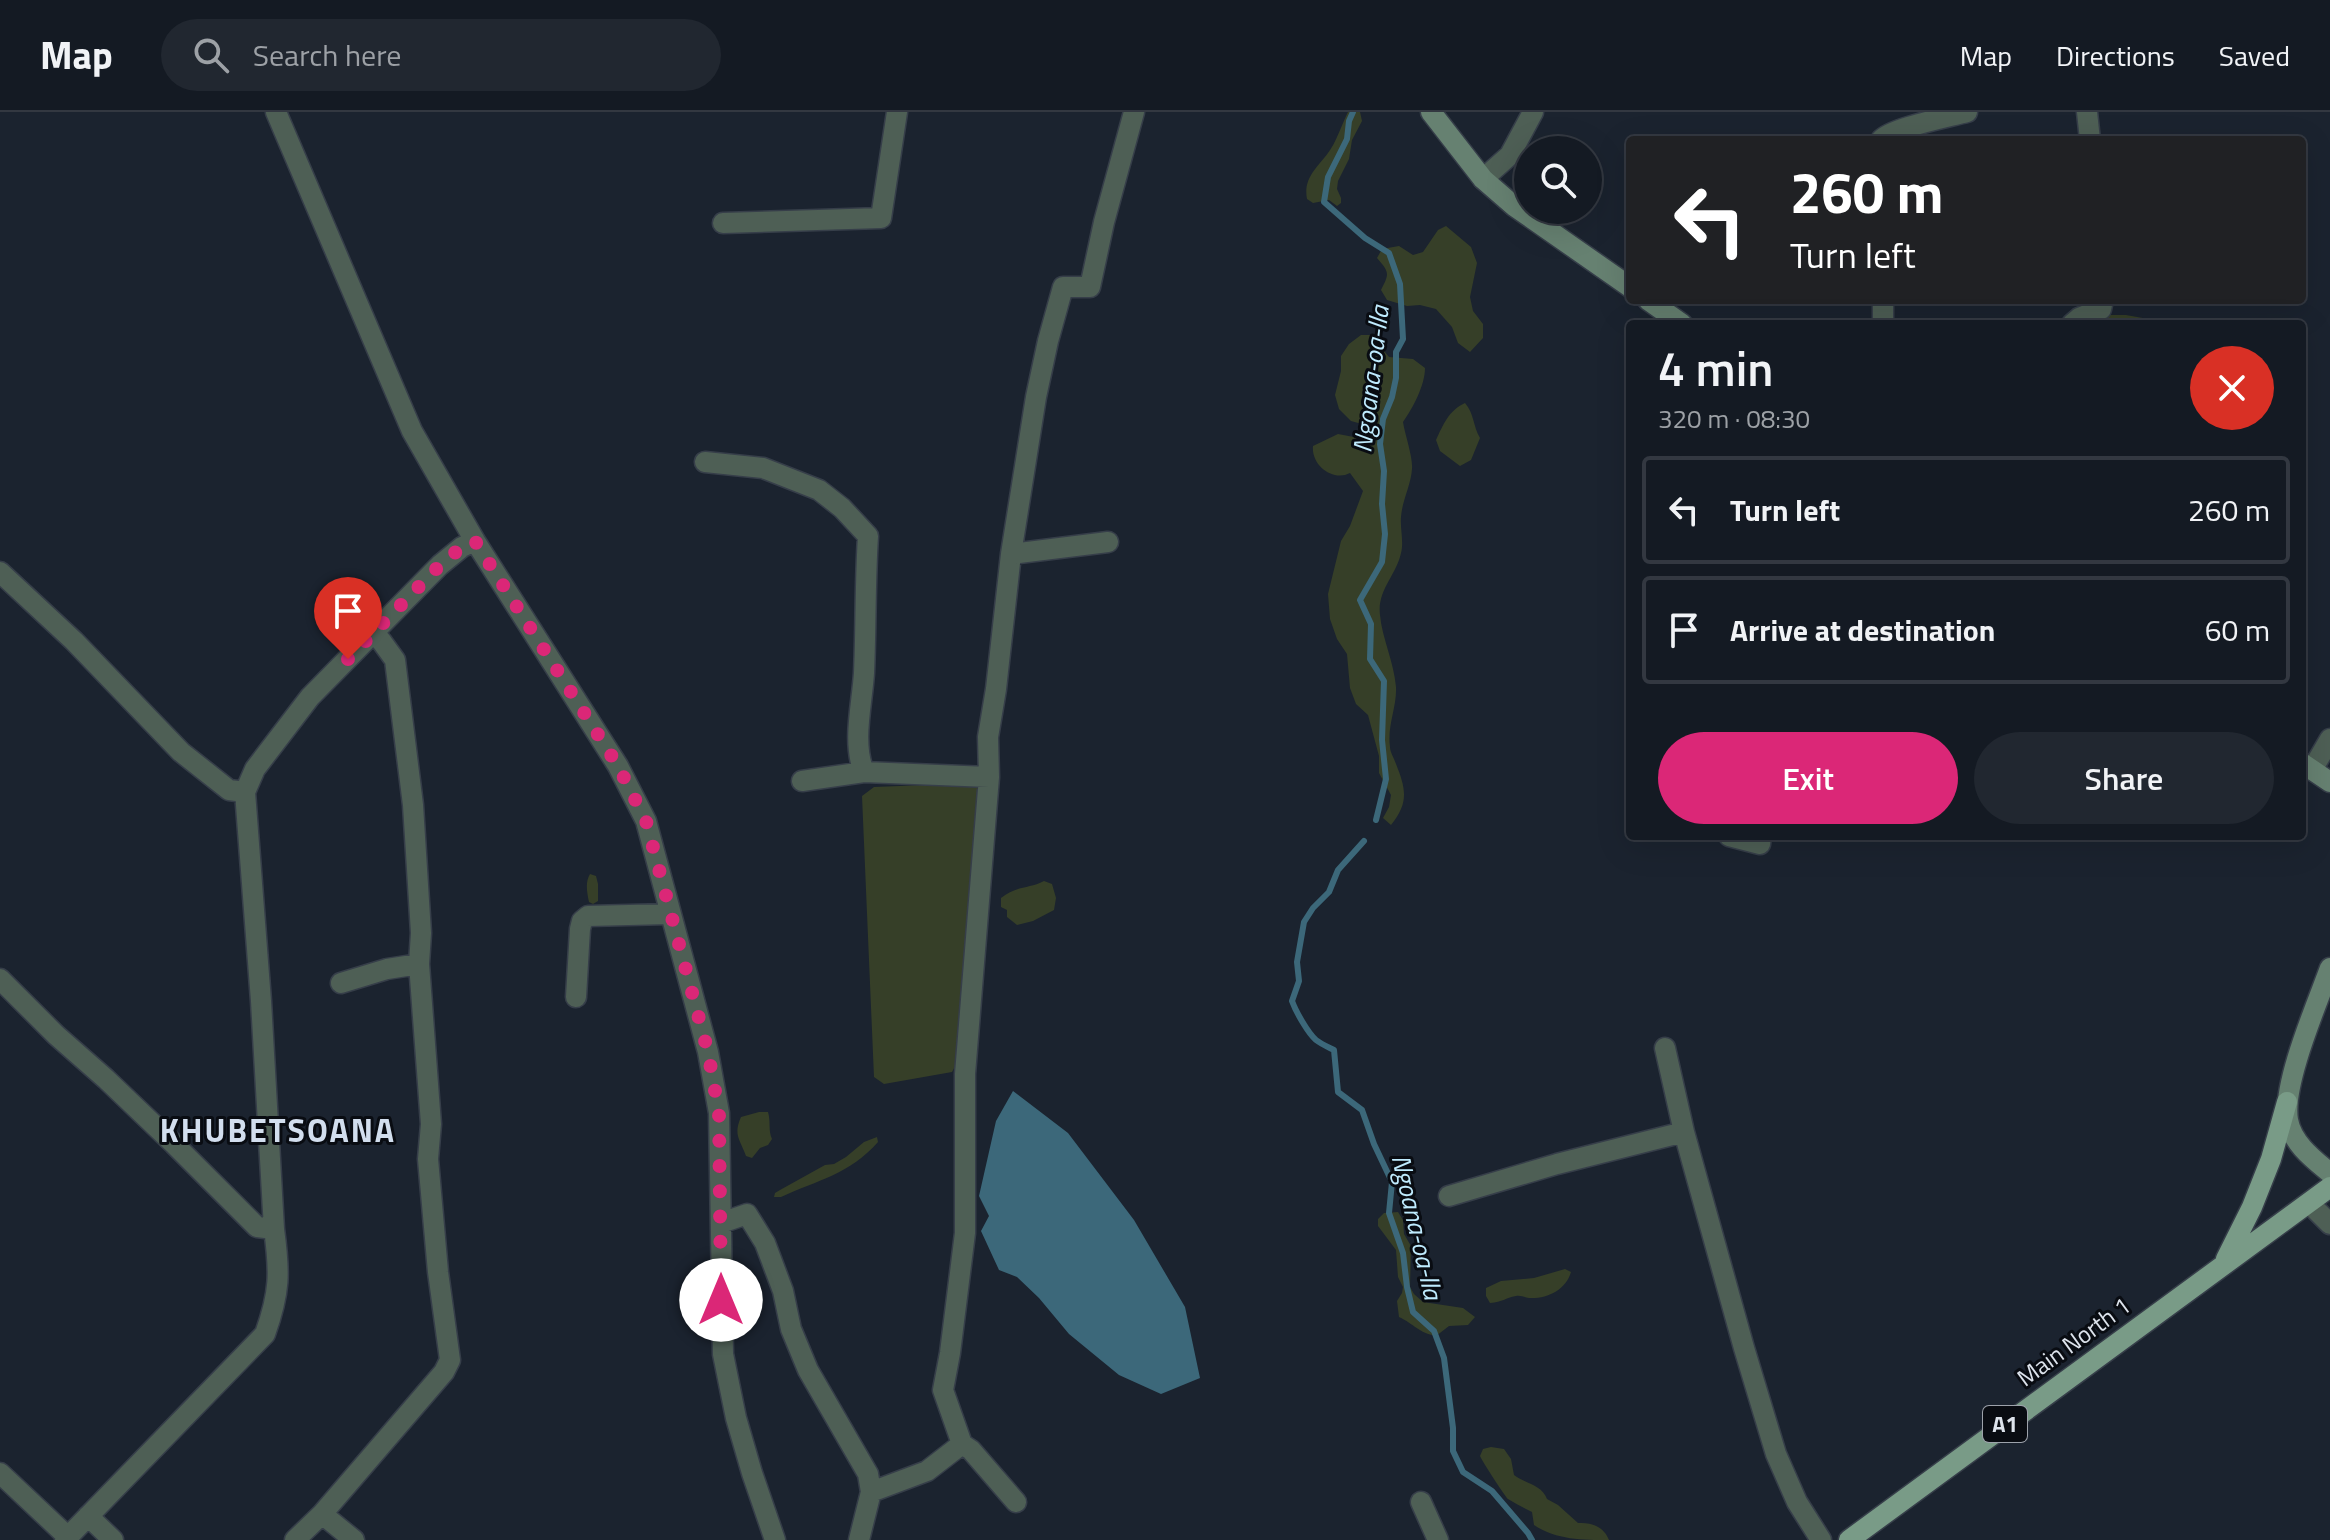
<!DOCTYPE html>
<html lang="en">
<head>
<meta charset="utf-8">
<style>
  :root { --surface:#141a23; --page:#212730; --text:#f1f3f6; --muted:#9da1a6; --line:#333841; --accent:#db2777 }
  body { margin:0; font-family:"Titillium Web",sans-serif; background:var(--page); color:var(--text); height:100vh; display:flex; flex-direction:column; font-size:30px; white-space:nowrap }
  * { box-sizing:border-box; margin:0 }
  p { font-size:26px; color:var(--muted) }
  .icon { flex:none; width:44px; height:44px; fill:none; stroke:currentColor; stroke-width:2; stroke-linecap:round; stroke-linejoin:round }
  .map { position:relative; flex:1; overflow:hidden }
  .side { position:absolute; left:1626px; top:208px; width:680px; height:520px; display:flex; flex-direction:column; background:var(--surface); border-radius:8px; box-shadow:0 8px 32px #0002,0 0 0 2px var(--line) }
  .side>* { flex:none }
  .hud { position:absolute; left:1626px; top:24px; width:680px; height:168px; border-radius:8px; box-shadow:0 8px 32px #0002,0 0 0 2px var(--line); background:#202124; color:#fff; overflow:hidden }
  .buttons { position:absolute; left:1514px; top:24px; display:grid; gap:16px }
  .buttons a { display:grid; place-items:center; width:88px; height:88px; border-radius:50%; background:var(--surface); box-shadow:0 8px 32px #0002,0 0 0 2px var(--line); font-size:40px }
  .pin { position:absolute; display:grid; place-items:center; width:68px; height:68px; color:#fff; margin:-82px -34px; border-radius:50% 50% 50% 0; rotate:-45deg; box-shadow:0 0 8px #0007 }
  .pin .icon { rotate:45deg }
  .me { position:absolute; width:88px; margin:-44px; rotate:0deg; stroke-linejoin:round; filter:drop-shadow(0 0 6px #0008) }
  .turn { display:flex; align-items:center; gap:28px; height:168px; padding:0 32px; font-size:36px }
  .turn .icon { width:104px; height:104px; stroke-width:2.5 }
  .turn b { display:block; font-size:56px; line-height:68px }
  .round { display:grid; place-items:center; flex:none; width:84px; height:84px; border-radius:42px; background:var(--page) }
  .headline { display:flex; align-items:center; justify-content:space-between; height:136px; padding:0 32px }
  h1 { font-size:48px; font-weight:600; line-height:60px }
  .cta { display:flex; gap:16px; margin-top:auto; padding:16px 32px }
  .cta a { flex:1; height:92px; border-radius:48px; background:var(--accent); color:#fff; font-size:32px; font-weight:600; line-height:92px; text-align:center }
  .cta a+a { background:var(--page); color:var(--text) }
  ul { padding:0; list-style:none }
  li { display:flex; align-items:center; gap:24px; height:108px; margin:0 16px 12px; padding:0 16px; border:4px solid var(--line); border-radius:8px }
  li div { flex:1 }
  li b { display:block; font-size:30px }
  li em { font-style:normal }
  header { display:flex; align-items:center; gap:48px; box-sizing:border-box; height:112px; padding:0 40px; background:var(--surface); border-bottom:2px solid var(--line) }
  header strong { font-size:38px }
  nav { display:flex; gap:44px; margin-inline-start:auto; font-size:28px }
  .search { width:560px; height:72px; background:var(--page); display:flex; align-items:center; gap:20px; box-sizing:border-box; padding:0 28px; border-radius:44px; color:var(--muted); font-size:30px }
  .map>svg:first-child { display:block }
  .green { fill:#363f28 }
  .water { fill:#3c687a }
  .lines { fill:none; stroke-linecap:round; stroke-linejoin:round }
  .stream { stroke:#3c687a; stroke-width:6 }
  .minor-casing { stroke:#363e49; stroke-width:23 }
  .secondary-casing { stroke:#363e49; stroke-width:23 }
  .primary-casing { stroke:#363e49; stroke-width:23 }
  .minor { stroke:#4e5f55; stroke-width:20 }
  .secondary { stroke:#668171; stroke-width:20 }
  .primary { stroke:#799b87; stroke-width:20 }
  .route { stroke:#db2777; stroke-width:14; stroke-dasharray:0 25.2 }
  .labels { text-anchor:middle; stroke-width:6; stroke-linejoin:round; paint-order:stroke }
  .shield { fill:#090c12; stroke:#9da2ab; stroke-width:2 }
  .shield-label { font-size:22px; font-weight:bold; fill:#dde3ec }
  .street-label { font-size:24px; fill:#dde3ec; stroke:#090c12 }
  .water-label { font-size:26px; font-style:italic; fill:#bfebfe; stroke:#090c12 }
  .district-label { font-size:32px; font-weight:bold; letter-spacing:2px; fill:#d2deee; stroke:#090c12 }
</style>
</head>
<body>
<header>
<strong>Map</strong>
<div class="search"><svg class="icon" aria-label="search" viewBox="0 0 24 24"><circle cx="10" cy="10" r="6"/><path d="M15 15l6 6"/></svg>Search here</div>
<nav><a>Map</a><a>Directions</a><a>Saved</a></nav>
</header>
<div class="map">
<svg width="2330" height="1428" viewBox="0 0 2330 1428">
  <rect width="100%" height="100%" fill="#1b232f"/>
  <path class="green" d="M1348 0H1360L1362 9 1352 28 1349 47 1338 69 1337 77 1341 86V91L1337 94 1329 88 1313 91 1307 87C1303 66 1317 56 1328 41 1335 33 1343 10 1348 0Z
    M1446 114 1471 135 1477 151 1470 185 1473 199 1483 212V226L1470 240 1458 231 1452 215 1436 197 1420 193 1407 194 1387 188 1381 178C1390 161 1389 160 1377 146L1382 137 1399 134 1413 143 1423 140 1438 118Z
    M2103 203H2126L2176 212H2099Z
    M1361 223H1371L1389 245 1413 247 1425 256C1425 273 1413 296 1403 310 1405 323 1413 345 1412 357 1411 373 1402 389 1401 405 1400 417 1404 430 1401 441 1396 464 1377 478 1380 503 1382 526 1394 550 1396 575 1397 595 1387 614 1390 635 1390 640 1394 646 1396 652 1406 677 1409 691 1391 713L1383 706 1389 695 1391 683 1379 661V644L1368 603 1356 592 1350 576 1347 542 1337 527 1330 507 1328 482 1341 429 1350 414 1363 379 1350 361C1333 370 1311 353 1313 334L1338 322 1359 326 1369 314 1351 309 1339 297 1335 283 1341 259V244L1349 232Z
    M1465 291C1474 301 1473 314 1480 326L1471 348 1460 354 1440 339 1436 328C1443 313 1449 298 1465 291Z
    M976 671 979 677 959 947 952 960 884 972 874 965 862 684 874 675Z
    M590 762 596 764 598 772V789L593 792 589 790C587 781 585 770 590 762Z
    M1044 769 1052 772 1056 786 1054 798 1033 809 1017 813 1007 805V798L1001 795V786C1018 773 1029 777 1044 769Z
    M759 1000H768C771 1010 768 1018 772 1027L768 1033 760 1036 752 1046 746 1044C740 1027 733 1023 741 1005Z
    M877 1025 878 1030C850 1062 818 1068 781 1085H774L775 1081 780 1078 825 1053 834 1052 846 1045 864 1030Z
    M1398 1100 1403 1108 1404 1122 1411 1134 1410 1175 1414 1182 1423 1190 1463 1196 1475 1205 1468 1213 1449 1214 1436 1224C1419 1221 1414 1212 1399 1205L1397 1189 1402 1181 1403 1175 1398 1165 1396 1138 1378 1114V1107L1384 1101Z
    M1565 1157 1571 1160C1566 1178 1547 1187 1529 1186 1524 1185 1520 1183 1516 1184 1505 1186 1503 1190 1490 1191L1486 1184V1176L1501 1169 1534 1166Z
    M1491 1335 1504 1337 1511 1347 1514 1363C1526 1372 1542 1373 1547 1387L1558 1393 1578 1411C1592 1410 1604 1415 1609 1428 1582 1428 1557 1428 1534 1413L1532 1400C1524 1396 1516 1392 1508 1387 1506 1386 1482 1349 1480 1344L1483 1337Z"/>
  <path class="water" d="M1013 979 1068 1021 1134 1108 1185 1195 1200 1266 1161 1282 1119 1263 1069 1222 1039 1186 1017 1165 999 1158 981 1119 989 1104 979 1084 996 1009Z"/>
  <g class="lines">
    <path class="stream" d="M1353 0 1349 9 1347 27 1328 65 1324 90 1365 126 1389 141 1400 172 1403 227 1396 240V266L1392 285 1383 307 1380 332 1384 359 1382 392 1385 422 1382 450 1360 488 1371 512 1370 547 1384 569 1382 628 1386 667 1376 708
      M1364 729 1338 758 1329 780 1313 796 1304 810 1297 850 1299 869 1292 889C1296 900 1308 921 1316 928 1321 932 1328 935 1334 938L1338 980 1362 998 1374 1032 1392 1070 1389 1101 1403 1141 1407 1175 1413 1200 1434 1219 1444 1246 1453 1316V1339L1463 1360 1492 1379 1528 1421 1532 1428"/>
    <defs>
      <path id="minor" d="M276 0 412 319 475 429 618 654 646 709 708 940 719 1001 723 1242 736 1306 752 1361 775 1428
        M2087 0 2090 28
        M1881 28C1891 16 1949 5 1967 0
        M1483 67 1510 43 1533 0
        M723 111 881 106 897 0
        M1883 188V212
        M2072 212 2079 206 2101 197 2103 188
        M705 350 763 356 819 378 842 396 868 424C865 470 866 516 864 561 862 593 852 630 864 660
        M1011 442 1108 430
        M0 460 74 529 181 640 229 678 245 680
        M2312 658 2330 627
        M802 669 864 660 989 665
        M1729 724 1760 732 1761 724
        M0 867 56 923 106 967 174 1032 257 1115 274 1117
        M341 871 387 857 419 852
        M576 885 580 817 582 809 588 804 669 802
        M1665 936 1684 1020 1744 1236 1776 1342 1797 1390 1821 1428
        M1449 1084 1557 1052 1684 1020
        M2309 1091 2330 1112
        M721 1111 747 1102 765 1131 783 1179 791 1217 808 1258 868 1362 871 1380
        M962 1332 971 1338 1016 1390
        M0 1361 68 1425
        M1421 1390 1438 1428
        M322 1402 354 1428
        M88 1404 113 1428
        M65 1428 265 1222C280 1180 280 1161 274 1117L261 889 245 680 255 657 310 585 440 453 462 435 475 429
        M295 1428 322 1402 444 1260 450 1248 438 1160 428 1047 431 1012 419 852 421 821 413 693 395 548 382 530 373 520
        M859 1428 871 1380 927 1359 962 1332 943 1278 950 1241 965 1121V962L989 665 988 625 996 577 1011 442 1036 285 1048 229 1063 175H1090L1104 110 1134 0"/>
      <path id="secondary" d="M1431 0 1483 67 1514 94 1630 175
        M1648 188 1682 212
        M2302 651 2330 670
        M2330 856C2317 892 2282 972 2288 1008 2292 1031 2313 1047 2330 1061"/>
      <path id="primary" d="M2226 1147 2252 1095 2271 1047 2287 990
        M1849 1428 2330 1075"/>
    </defs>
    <use href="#minor" class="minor-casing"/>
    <use href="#secondary" class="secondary-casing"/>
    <use href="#primary" class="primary-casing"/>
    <use href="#minor" class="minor"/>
    <use href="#secondary" class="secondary"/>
    <use href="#primary" class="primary"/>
  </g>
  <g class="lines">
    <path class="route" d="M348 547 440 453 462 435 475 429 618 654 646 709 708 940 719 1001 721 1188"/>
  </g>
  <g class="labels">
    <rect class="shield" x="1983" y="1294" width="44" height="36" rx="6"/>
    <g class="shield-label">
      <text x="2005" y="1320">A1</text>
    </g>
    <g class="street-label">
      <text transform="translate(2074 1230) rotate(-36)" y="8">Main North 1</text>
    </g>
    <g class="water-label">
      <text transform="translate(1371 267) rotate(-83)" y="9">Ngoana-oa-lla</text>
      <text transform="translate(1417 1115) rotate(77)" y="9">Ngoana-oa-lla</text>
    </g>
    <g class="district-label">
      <text x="278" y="1030">KHUBETSOANA</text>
    </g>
  </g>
</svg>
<div class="buttons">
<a><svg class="icon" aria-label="search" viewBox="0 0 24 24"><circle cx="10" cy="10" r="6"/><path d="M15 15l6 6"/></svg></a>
</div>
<div class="pin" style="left:348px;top:547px;background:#d93025"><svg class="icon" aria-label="arrive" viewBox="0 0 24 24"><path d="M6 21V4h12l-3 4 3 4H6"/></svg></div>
<svg class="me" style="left:721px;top:1188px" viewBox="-20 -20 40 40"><circle r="19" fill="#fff"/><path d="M0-13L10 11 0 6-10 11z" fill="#db2777"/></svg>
<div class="hud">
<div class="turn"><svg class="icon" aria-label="left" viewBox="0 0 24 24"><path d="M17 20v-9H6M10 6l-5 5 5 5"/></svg><div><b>260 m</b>Turn left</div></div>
</div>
<section class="side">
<div class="headline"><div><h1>4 min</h1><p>320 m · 08:30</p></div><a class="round" style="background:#d93025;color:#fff"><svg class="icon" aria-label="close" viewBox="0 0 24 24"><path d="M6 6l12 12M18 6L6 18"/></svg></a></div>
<ul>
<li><svg class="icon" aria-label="left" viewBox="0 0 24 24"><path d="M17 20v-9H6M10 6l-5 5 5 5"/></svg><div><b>Turn left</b></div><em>260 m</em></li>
<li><svg class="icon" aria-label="arrive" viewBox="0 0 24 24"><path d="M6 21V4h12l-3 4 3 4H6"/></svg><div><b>Arrive at destination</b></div><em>60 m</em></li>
</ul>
<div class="cta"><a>Exit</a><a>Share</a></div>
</section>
</div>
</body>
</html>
